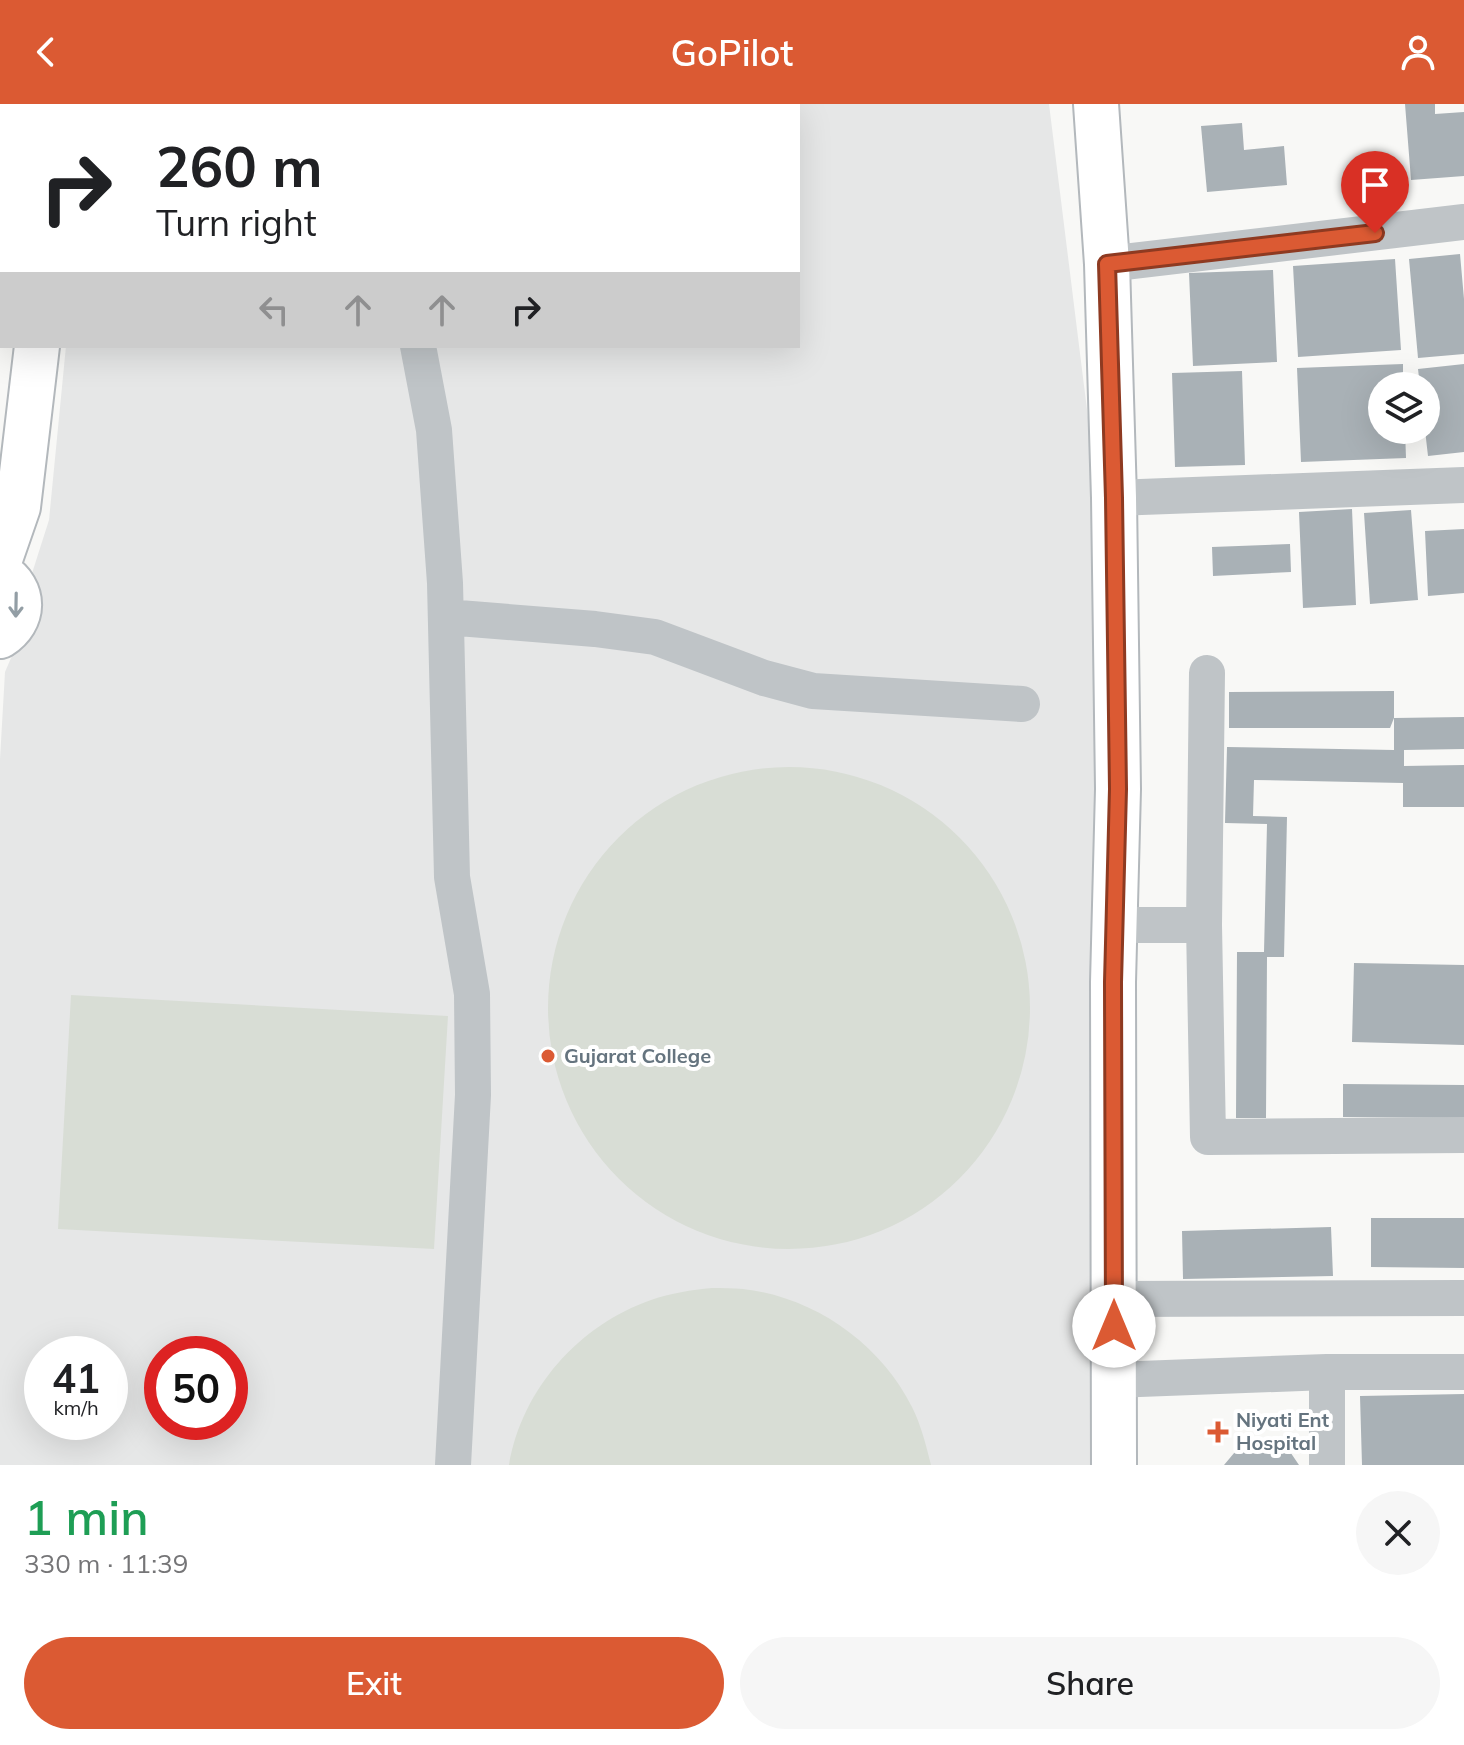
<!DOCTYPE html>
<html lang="en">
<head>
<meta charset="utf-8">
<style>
  :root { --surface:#fff; --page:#f6f6f6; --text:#202124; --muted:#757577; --accent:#db5a33 }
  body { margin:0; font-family:Mulish,sans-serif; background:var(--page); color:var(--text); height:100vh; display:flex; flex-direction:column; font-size:30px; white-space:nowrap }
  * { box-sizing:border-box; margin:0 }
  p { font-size:26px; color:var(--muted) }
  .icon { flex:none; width:44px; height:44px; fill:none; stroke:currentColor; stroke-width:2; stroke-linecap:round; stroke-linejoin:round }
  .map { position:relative; height:1361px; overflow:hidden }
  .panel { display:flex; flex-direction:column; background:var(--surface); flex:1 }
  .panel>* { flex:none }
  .banner { position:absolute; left:0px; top:0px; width:800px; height:244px; box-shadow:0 8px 32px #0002; background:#fff; color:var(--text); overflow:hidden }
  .controls { position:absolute; left:1368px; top:268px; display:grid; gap:16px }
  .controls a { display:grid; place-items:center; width:72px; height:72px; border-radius:50%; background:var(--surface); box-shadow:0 8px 32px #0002; font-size:40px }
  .speed { position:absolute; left:24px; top:1232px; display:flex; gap:16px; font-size:40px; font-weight:700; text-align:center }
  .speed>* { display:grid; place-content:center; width:104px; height:104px; border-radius:50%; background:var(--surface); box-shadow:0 8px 32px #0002; line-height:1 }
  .speed small { font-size:20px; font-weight:400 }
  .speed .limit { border:12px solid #d22; background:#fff; color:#111 }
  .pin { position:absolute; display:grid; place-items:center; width:68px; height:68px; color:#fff; margin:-82px -34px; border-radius:50% 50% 50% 0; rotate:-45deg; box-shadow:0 0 8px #0007 }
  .pin .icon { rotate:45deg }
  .me { position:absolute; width:88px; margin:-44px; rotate:0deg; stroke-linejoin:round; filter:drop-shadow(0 0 6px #0008) }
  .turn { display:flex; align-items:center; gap:28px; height:168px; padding:0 24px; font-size:36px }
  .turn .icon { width:104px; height:104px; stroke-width:2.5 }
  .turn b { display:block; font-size:56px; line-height:68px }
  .lanes { display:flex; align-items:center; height:76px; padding:0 24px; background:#0003; justify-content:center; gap:40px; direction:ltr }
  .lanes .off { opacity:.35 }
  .round { display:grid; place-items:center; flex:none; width:84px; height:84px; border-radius:42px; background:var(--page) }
  .summary { display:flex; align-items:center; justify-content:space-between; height:136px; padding:0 24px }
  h1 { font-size:48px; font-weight:600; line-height:60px; color:#1e9e55 }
  .action { display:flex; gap:16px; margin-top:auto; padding:16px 24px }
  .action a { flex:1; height:92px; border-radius:48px; background:var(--accent); color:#fff; font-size:32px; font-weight:600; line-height:92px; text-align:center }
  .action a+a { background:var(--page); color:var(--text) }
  header { display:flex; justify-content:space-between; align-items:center; height:104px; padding:0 24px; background:var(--accent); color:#fff; font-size:36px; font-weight:600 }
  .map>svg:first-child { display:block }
  .built { fill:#e6e7e7; fill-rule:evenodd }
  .green { fill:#d8ddd5 }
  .building { fill:#a9b1b6 }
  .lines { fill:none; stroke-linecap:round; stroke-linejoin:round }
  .major-casing { stroke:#b3b8bc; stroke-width:48 }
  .minor { stroke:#bfc4c7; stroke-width:36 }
  .major { stroke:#fff; stroke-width:44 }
  .oneway { stroke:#939ea5 }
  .route-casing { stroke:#8e3a21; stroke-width:20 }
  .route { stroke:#db5a33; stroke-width:14 }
  .poi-dot { fill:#db5a33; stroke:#fff; stroke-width:3 }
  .labels { text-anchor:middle; stroke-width:8; stroke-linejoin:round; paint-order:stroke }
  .poi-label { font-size:20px; font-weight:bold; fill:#65747f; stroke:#fff; text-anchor:start }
</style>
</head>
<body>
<header><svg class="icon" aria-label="back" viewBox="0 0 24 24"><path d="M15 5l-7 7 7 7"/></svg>GoPilot<svg class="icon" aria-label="person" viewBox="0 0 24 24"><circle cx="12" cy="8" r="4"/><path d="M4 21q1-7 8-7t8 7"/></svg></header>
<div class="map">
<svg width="1464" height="1361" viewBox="0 0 1464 1361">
  <rect width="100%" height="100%" fill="#f8f8f6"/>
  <path class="built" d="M88 0H1049L1097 386 1096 1361H0V655L5 568 23 526 27 485 49 416 66 242H798V2H88ZM42 1250H110V1318H42ZM162 1250H230V1318H162Z"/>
  <path class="green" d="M548 904a241 241 0 1 1 482 0a241 241 0 1 1-482 0Z
    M71 891 448 912 434 1145 58 1125Z
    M712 1184C722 1184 733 1184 743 1185 814 1193 880 1239 912 1303 921 1321 926 1341 931 1361H509C522 1285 579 1221 651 1196 671 1189 691 1186 712 1184Z"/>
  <path class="building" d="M1405 0H1435V10L1464 8V72L1411 76Z
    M1242 19 1244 46 1284 42 1287 81 1207 88 1201 22Z
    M1460 150 1464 195V250L1418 254 1409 155Z
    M1395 155 1401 246 1298 253 1293 162Z
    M1273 166 1277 258 1193 262 1189 169Z
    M1403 260V282H1382V326H1405L1406 354 1301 358 1297 264Z
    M1464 260V348L1428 352 1425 326 1426 282H1420L1418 265Z
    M1242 267 1245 361 1175 363 1172 269Z
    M1352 405 1356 501 1303 504 1299 408Z
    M1411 406 1418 496 1370 500 1364 409Z
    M1464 425V489L1428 492 1425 427Z
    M1290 440 1291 468 1213 472 1212 443Z
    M1394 587V614L1390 624H1229V588Z
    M1464 613V645L1404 646V662L1464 661V703H1403V679L1254 676 1253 712 1287 713 1284 853H1267L1266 1014H1236L1237 848H1264L1267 720 1225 719 1227 643 1394 646V614Z
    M1354 859 1464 861V941L1352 938Z
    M1343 980 1464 981V1014L1343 1013Z
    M1371 1114H1464V1164L1371 1163Z
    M1331 1123 1333 1172 1183 1175 1182 1127Z
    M1464 1290V1361H1362L1360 1292Z
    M1280 1333 1299 1361H1224L1245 1336 1261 1349Z"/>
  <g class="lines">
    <defs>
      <path id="major" d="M1096 0 1107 160 1114 394 1118 685 1113 878 1114 1361
        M44 2V0
        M0 455 18 403 37 242
        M0 470C26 486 25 516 0 532"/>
    </defs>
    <use href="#major" class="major-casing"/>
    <path class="minor" d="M430 2V0
      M1107 160 1464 118
      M418 242 434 326 445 479 452 773 472 890 473 991 453 1361
      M1114 394 1464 381
      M446 513 595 525 655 533 764 574 813 587 1022 600
      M1114 821H1204L1208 1033 1464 1031
      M1204 821 1207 569
      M1114 1195 1464 1194
      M1327 1268H1464
      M1113 1276 1327 1268V1361"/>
    <use href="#major" class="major"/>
  </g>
  <defs><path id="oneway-shaft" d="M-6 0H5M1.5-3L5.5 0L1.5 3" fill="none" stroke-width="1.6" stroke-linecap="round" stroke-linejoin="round" transform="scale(2)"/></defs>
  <use class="oneway" href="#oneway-shaft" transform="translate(16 501) rotate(91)"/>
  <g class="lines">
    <defs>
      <path id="route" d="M1114 1222 1113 878 1118 685 1114 394 1107 160 1375 129"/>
    </defs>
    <use href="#route" class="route-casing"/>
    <use href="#route" class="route"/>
  </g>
  <g class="poi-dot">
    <circle cx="548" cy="952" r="8"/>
    <path d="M1214 1316h8v8h8v8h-8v8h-8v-8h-8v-8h8z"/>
  </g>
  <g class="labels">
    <g class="poi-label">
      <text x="564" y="959">Gujarat College</text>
      <text x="1236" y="1323">Niyati Ent<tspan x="1236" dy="23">Hospital</tspan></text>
    </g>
  </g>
</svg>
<div class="controls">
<a><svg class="icon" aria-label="layers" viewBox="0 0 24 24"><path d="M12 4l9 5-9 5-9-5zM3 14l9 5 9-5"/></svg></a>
</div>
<div class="speed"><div>41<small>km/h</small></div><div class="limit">50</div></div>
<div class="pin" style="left:1375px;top:129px;background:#d93025"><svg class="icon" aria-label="arrive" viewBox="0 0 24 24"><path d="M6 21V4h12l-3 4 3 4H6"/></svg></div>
<svg class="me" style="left:1114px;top:1222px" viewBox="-20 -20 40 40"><circle r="19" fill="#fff"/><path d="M0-13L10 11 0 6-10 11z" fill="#db5a33"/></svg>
<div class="banner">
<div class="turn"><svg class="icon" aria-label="right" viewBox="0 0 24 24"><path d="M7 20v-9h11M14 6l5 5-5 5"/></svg><div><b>260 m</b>Turn right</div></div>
<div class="lanes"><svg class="icon off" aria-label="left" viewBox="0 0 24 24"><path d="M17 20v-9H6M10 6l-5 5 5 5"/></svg><svg class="icon off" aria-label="ahead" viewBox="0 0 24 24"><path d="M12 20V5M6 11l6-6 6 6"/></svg><svg class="icon off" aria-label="ahead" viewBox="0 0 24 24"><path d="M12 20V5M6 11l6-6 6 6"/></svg><svg class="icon" aria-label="right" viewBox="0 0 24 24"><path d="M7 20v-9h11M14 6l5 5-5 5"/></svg></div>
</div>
</div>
<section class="panel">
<div class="summary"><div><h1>1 min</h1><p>330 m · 11:39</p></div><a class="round"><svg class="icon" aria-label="close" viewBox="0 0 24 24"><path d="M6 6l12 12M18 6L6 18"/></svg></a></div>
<div class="action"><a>Exit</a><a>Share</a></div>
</section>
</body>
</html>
